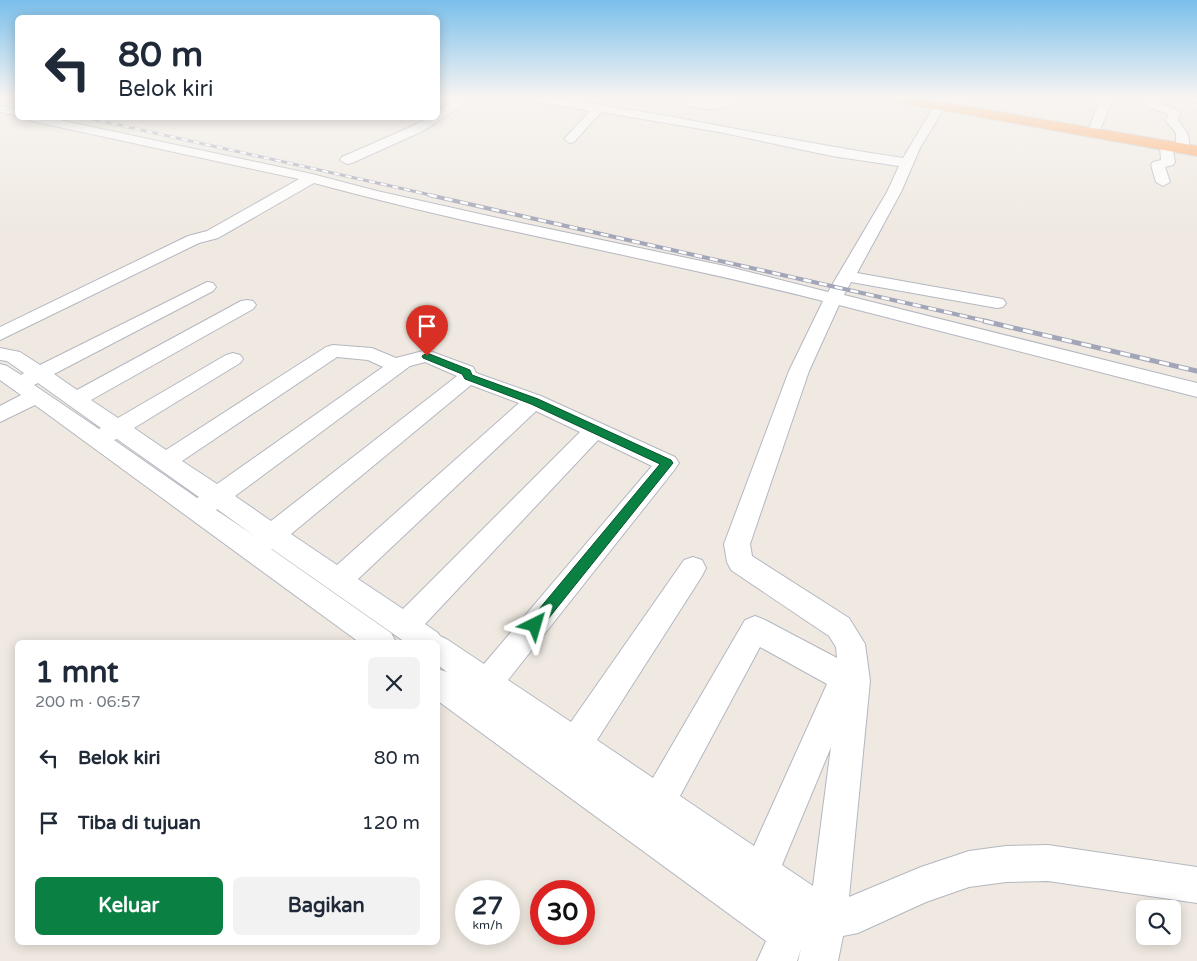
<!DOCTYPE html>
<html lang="id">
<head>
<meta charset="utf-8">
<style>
  :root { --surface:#fff; --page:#f2f2f3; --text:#1f2937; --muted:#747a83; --accent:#0b8043 }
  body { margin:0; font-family:"Varela Round",sans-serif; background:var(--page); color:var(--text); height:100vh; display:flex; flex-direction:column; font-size:19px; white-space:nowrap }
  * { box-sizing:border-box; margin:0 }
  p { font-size:16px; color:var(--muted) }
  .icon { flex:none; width:28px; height:28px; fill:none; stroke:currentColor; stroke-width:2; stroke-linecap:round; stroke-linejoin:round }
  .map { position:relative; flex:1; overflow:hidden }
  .side { position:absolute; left:15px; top:640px; width:425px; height:305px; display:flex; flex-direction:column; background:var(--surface); border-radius:8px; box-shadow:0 2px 12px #0003 }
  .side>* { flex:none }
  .hud { position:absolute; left:15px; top:15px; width:425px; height:105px; border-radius:8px; box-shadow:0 2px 12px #0003; background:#fff; color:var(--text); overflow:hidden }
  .buttons { position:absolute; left:1136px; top:900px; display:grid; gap:10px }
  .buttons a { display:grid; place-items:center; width:45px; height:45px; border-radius:8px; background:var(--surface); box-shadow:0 2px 12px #0003; font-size:25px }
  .speed { position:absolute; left:455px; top:880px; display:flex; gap:10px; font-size:25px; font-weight:700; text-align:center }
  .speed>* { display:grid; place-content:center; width:65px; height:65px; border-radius:50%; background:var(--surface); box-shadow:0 2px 12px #0003; line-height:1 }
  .speed small { font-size:12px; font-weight:400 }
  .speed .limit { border:8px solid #d22; background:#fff; color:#111 }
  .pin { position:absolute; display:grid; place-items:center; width:42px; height:42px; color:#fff; margin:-51px -21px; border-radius:50% 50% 50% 0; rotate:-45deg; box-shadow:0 0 5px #0007 }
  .pin .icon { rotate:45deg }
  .me { position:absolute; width:55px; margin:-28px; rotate:40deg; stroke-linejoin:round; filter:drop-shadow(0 0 4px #0008) }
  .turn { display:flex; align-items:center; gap:18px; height:105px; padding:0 20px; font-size:22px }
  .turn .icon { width:65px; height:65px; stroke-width:2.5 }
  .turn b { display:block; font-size:35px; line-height:42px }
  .round { display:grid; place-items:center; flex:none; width:52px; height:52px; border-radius:8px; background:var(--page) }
  .head { display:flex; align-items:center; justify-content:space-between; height:85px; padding:0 20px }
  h1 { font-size:30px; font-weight:800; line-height:38px }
  .button { display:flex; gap:10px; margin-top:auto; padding:10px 20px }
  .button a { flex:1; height:58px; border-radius:8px; background:var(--accent); color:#fff; font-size:20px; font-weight:800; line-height:58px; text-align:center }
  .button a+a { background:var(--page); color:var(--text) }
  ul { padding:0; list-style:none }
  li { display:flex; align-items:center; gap:15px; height:65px; padding:0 20px }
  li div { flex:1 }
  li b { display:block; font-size:19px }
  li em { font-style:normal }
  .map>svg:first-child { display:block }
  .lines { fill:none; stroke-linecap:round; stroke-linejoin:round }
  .minor-casing { stroke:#b4b7c1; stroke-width:2 }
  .highway-casing { stroke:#c9c9c9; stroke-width:2 }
  .minor { fill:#fff; fill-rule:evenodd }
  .highway { fill:#ffa35c; fill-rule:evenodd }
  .rail-far2-casing { stroke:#a3a6b8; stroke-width:3 }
  .rail-far1-casing { stroke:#a3a6b8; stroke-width:4 }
  .rail-casing { stroke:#a3a6b8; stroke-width:5 }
  .rail-far2 { stroke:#fff; stroke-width:2; stroke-dasharray:6; stroke-linecap:butt }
  .rail-far1 { stroke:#fff; stroke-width:2.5; stroke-dasharray:8; stroke-linecap:butt }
  .rail { stroke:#fff; stroke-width:3; stroke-dasharray:10; stroke-linecap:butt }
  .route { fill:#0b8043; stroke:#07532c }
</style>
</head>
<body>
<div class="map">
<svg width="1197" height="961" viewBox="0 0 1197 961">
  <rect width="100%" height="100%" fill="#efe9e1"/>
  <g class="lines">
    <defs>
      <path id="minor" d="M461 97H475L423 131 352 163 347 164 340 160 342 157 415 125 428 118H438V111Z
        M521 97C561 97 599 105 638 111 726 126 814 145 903 158L936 103H944L946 105 920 148 901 192 857 273 997 298 1003 299 1006 303 1003 307 997 308 851 282 844 295 1197 383V397L839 305 809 371 750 544 752 556 849 618 865 644 870 681 849 897 921 867 969 851 1006 846 1048 845 1197 867V903L1048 881 1006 882 969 887 926 902 858 933 843 936 838 961H798L801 949 797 961H757L766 941 438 701V669L447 672 438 665V642H405L272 549H271L391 633 396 642H359L35 405 0 422V406L21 395 0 380V364L7 366 21 375 24 373 7 361 0 360V348L20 352 40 365 207 282 213 283 216 287 213 291 54 374 77 390 241 301 247 300 253 301 256 305 253 309 91 400 118 418 226 355 233 353 240 355 243 359 240 363 134 428 166 450 326 347 333 345 372 348 396 358 427 350 473 367 476 373 541 396 675 457 679 463 675 469 508 680 571 722 684 560 693 557 702 560 706 568 702 576 597 740 653 778 745 620 755 616 765 620 837 658 836 647 829 636 731 570 727 562 724 544 789 371 823 301C654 258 482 229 314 183L218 238 199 243 0 340V327L188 236 207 231 299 179 36 122 32 121 30 118H50L312 174 377 191 516 222 725 266 828 292 887 192 899 166 832 156 719 132 601 112 574 142 570 143 564 139 590 111 527 100ZM337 357 368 360 383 367 217 484 182 461ZM425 362 457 376 271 521 235 496 410 366ZM38 383 101 428 99 429 34 385ZM471 385 519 403 337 565 291 534ZM536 411 580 432 403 609 358 579ZM117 439 199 497 197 498 114 440ZM598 440 652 466 484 664 448 640 440 636 438 633 425 624ZM217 509 253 535 216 510ZM760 647 827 684 754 846 680 796ZM831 747 813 886 782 865Z
        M687 97H699L698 100 715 103 725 97H738C724 113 705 110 687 105L685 103Z
        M955 97H967L959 110 955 111 949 108Z
        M1102 97H1114L1099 132 1097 135H1089L1087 132Z
        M1145 97H1157L1155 102 1178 110 1180 112 1178 121C1186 130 1193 139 1187 151H1177L1176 148V133L1166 121 1168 114 1147 106 1143 102Z
        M1176 97H1197V102L1178 99Z
        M0 106 18 109V116L0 112Z
        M1166 142 1172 146 1175 162 1173 165 1165 167 1170 182 1163 186 1156 182 1151 165 1153 162 1161 160 1160 146Z"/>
      <path id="highway" d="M885 97H914L1197 146V156L891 101Z"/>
    </defs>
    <use href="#minor" class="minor-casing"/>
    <use href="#highway" class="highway-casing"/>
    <use href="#minor" class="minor"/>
    <use href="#highway" class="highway"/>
    <defs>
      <path id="rail-far2" d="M0 98 18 102
        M88 118 435 196"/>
      <path id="rail-far1" d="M429 195 990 322"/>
      <path id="rail" d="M984 321 1197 371"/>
    </defs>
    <use href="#rail-far2" class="rail-far2-casing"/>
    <use href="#rail-far1" class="rail-far1-casing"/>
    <use href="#rail" class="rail-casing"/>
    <use href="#rail-far2" class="rail-far2"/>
    <use href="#rail-far1" class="rail-far1"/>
    <use href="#rail" class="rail"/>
  </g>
  <linearGradient id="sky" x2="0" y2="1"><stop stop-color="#7abfeb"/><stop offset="0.42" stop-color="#f8f5f2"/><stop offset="1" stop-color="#f8f5f2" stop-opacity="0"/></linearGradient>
  <rect width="1197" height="232" fill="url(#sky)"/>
  <path class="route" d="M427 353 470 370 472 375 538 399 671 460 673 463 540 629 535 631 530 629 528 625 530 620 660 464 531 404 465 379 462 374 423 358 422 356Z"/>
</svg>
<div class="buttons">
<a><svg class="icon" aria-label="search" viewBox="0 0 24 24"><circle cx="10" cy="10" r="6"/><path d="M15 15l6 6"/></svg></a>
</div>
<div class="speed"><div>27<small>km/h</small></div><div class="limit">30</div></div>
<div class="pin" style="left:427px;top:356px;background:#d93025"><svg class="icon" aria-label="arrive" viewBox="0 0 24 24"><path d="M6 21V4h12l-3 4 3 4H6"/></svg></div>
<svg class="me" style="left:535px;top:625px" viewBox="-20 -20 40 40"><path d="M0-17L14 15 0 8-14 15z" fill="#0b8043" stroke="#fff" stroke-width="4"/></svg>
<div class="hud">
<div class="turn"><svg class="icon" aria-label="left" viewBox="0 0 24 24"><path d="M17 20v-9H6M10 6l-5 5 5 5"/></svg><div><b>80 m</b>Belok kiri</div></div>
</div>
<section class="side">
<div class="head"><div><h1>1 mnt</h1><p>200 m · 06:57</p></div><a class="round"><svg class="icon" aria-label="close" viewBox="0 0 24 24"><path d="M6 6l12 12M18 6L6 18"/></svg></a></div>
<ul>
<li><svg class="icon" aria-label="left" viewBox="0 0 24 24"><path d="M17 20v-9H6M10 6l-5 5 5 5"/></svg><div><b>Belok kiri</b></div><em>80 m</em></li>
<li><svg class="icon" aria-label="arrive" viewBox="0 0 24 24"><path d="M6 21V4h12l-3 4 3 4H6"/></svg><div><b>Tiba di tujuan</b></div><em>120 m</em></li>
</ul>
<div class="button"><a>Keluar</a><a>Bagikan</a></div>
</section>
</div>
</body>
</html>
